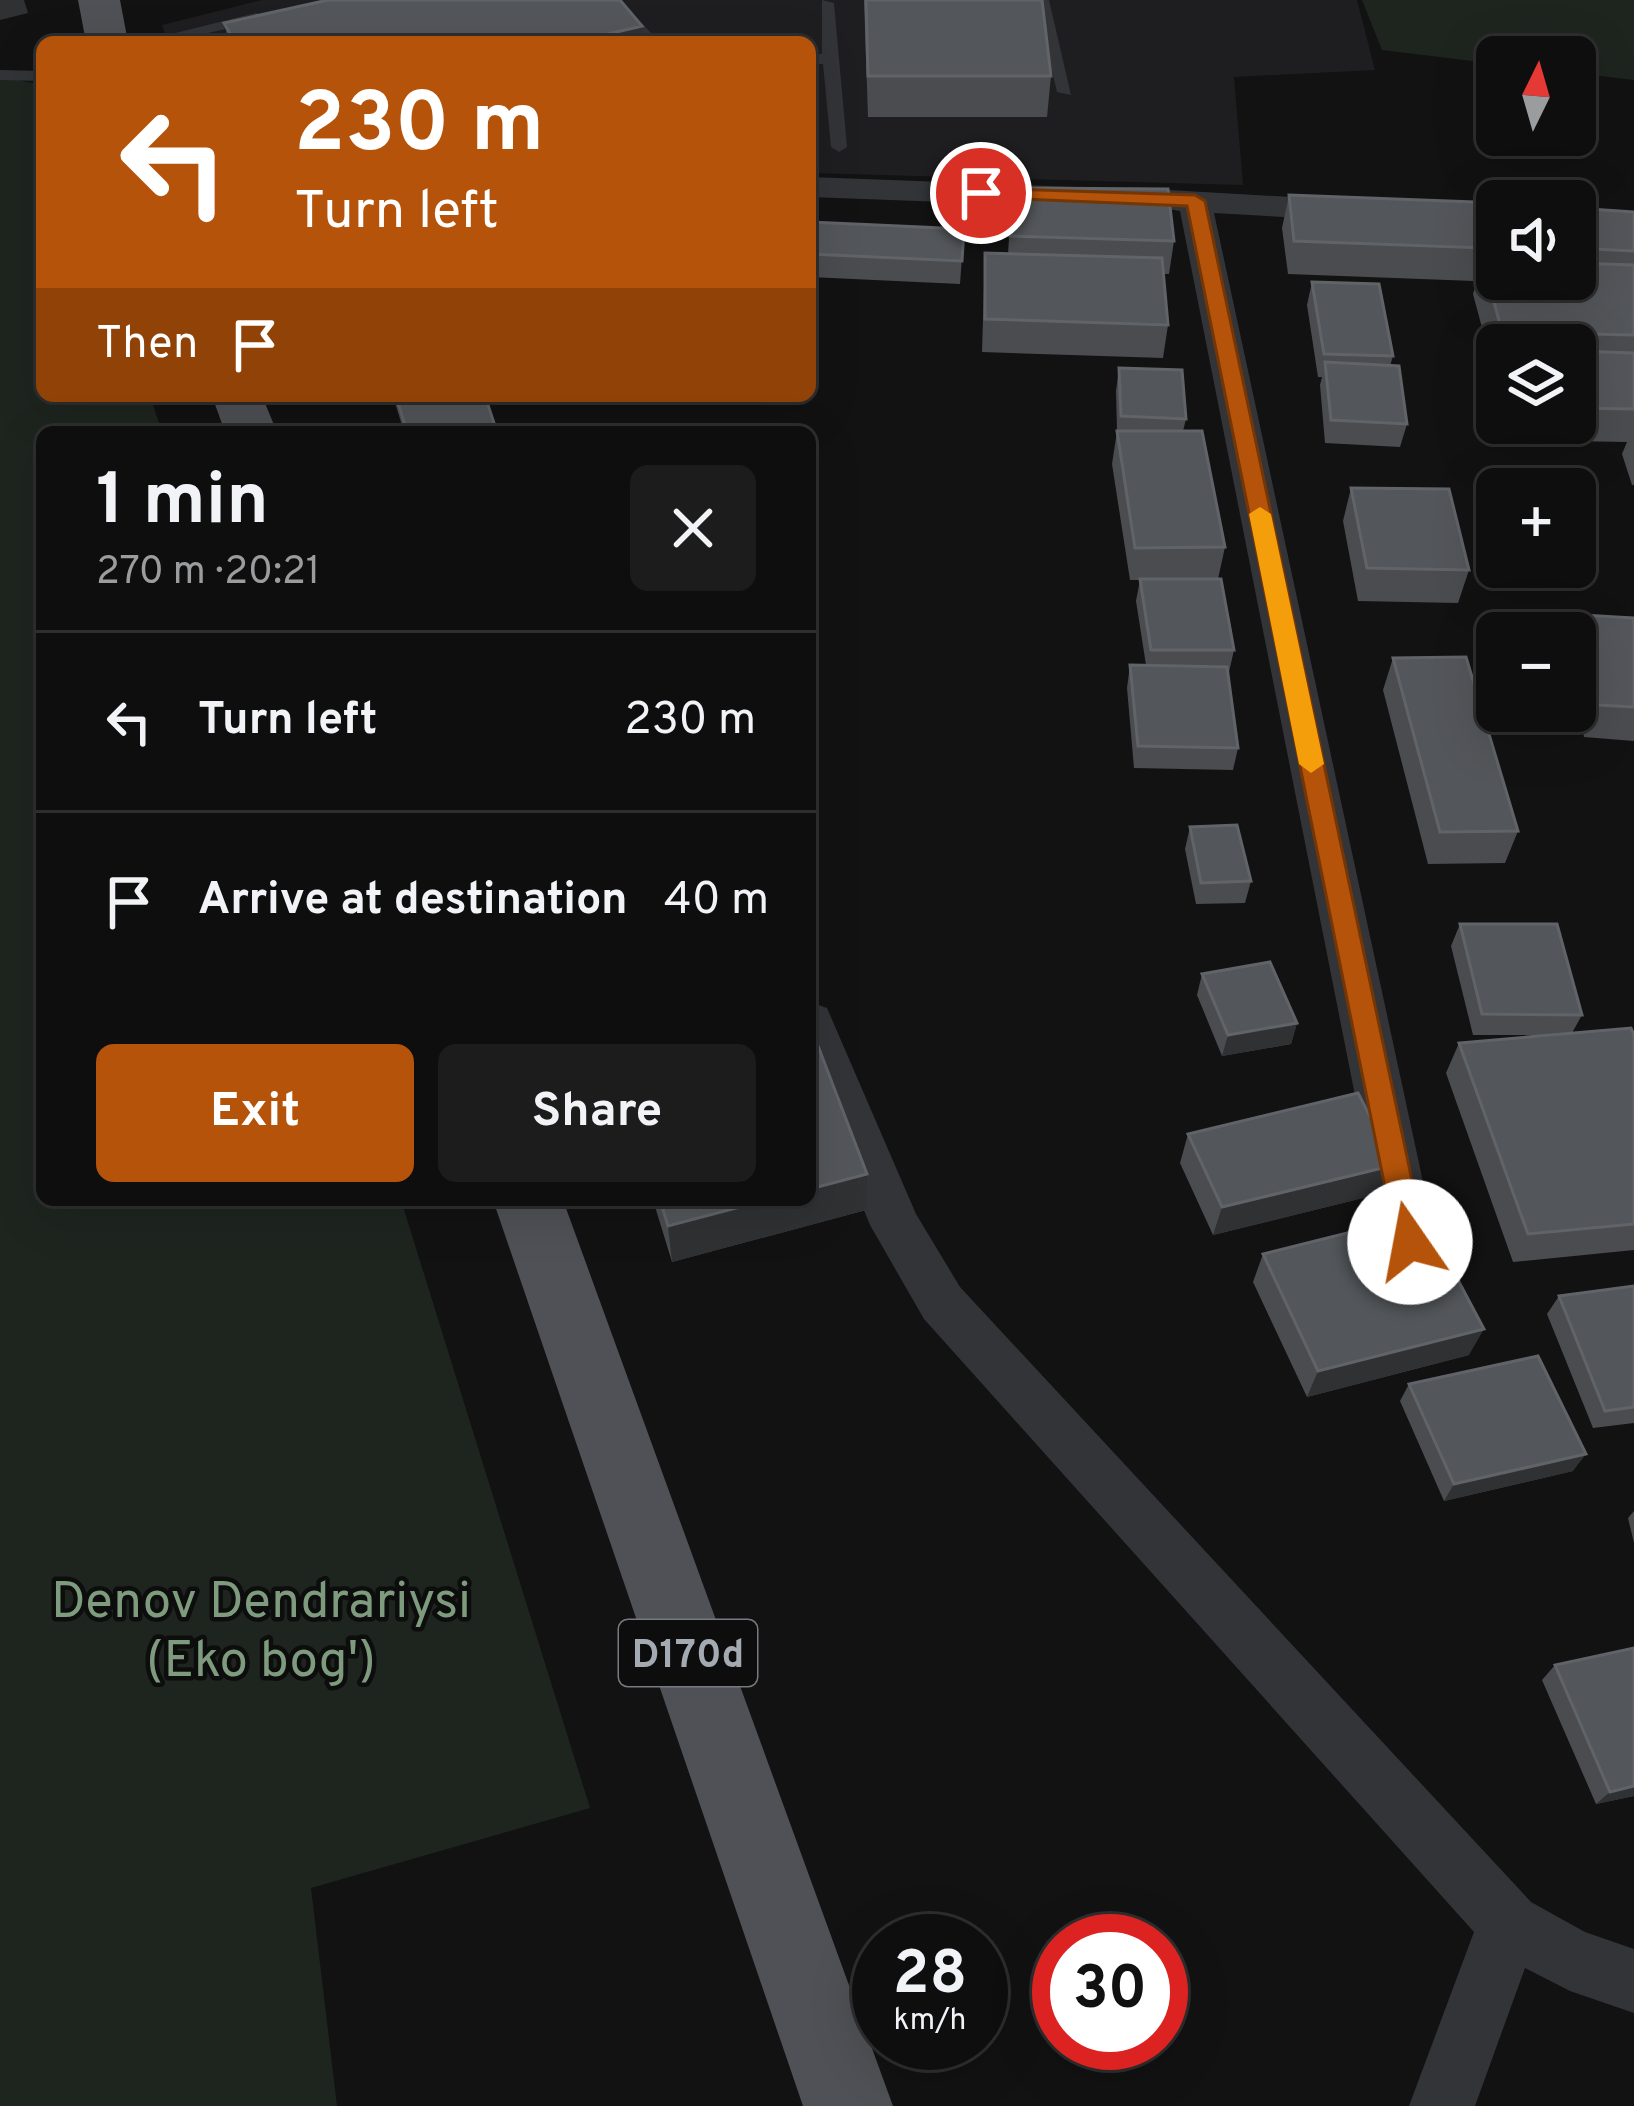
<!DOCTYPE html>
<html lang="en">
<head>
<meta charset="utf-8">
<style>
  :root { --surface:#0e0e0e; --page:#1c1c1c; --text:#f1f3f6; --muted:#9b9c9e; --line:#2e2e2e; --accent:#b45309 }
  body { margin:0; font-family:Overpass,sans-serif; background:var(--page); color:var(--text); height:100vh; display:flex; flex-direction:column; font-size:45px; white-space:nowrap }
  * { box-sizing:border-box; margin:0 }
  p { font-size:39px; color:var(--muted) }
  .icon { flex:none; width:66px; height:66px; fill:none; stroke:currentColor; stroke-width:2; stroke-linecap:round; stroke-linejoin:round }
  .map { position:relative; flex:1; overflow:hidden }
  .drawer { position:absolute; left:36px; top:426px; width:780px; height:780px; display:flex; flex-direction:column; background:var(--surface); border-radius:18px; box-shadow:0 12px 48px #0002,0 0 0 3px var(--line) }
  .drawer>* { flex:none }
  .top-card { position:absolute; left:36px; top:36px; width:780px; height:366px; border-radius:18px; box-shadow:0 12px 48px #0002,0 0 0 3px var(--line); background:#b45309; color:#fff; overflow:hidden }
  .needle { width:78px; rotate:5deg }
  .tools { position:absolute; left:1476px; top:36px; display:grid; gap:24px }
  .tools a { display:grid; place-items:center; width:120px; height:120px; border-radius:18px; background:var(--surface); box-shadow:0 12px 48px #0002,0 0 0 3px var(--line); font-size:60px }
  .speed { position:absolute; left:852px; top:1914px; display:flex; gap:24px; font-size:60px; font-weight:700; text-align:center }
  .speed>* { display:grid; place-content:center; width:156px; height:156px; border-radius:50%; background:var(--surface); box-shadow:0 12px 48px #0002,0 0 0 3px var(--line); line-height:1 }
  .speed small { font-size:30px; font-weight:400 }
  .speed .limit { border:18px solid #d22; background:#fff; color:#111 }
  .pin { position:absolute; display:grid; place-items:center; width:102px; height:102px; color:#fff; margin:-51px; border:6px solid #fff; border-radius:50%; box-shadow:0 3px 12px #0007 }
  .me { position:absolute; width:132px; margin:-66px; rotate:348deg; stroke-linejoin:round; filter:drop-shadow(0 0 9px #0008) }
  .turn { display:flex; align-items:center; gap:42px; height:252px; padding:0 60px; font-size:54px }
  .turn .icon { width:156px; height:156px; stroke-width:2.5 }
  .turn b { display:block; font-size:84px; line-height:102px }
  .then { display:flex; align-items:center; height:114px; padding:0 60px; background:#0003; gap:24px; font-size:45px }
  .round { display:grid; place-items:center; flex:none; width:126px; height:126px; border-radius:18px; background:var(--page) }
  .headline { display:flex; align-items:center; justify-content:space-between; height:204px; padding:0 60px }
  h1 { font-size:72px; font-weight:700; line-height:90px }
  .cta { display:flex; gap:24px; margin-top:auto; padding:24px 60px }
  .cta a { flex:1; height:138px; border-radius:18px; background:var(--accent); color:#fff; font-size:48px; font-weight:700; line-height:138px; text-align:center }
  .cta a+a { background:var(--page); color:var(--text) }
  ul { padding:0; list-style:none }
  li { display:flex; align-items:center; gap:36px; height:180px; padding:0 60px; border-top:3px solid var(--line) }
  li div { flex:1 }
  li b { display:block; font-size:45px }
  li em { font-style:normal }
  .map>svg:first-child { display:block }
  .built { fill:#1e1e20 }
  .green { fill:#1e251f }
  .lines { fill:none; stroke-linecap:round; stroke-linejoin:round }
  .lane { fill:#333437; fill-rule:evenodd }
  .street { fill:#333437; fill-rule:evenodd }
  .primary { fill:#4f5156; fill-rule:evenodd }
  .wall { fill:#4a4c4f }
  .shaded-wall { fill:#2f3133 }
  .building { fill:#53565a; stroke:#606368; stroke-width:3 }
  .route { fill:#b45309; stroke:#753606; stroke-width:3 }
  .slow { fill:#f59e0b }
  .labels { text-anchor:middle; stroke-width:9; stroke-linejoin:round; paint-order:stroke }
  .shield { fill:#0d0d0e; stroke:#777b81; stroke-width:3 }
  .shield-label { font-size:39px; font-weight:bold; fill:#a4aab2 }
  .near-park-label { font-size:51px; fill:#7e9b7d; stroke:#0d0d0e }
</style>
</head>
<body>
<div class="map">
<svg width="1634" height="2106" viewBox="0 0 1634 2106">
  <rect width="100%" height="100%" fill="#121213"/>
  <path class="built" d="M262 0H1357L1375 70 1234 77 1243 185 810 173V42H168L162 25Z"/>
  <path class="green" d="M1362 0H1634V80L1575 73V57H1497V64L1382 50Z
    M0 76 42 85V396H150L162 432H42V1200H401L590 1808 311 1888 337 2106H0Z"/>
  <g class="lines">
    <path class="lane" d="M606 0H621L659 42H643Z
      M822 0 834 3 847 147 839 152 831 147 823 64H810V54H822Z
      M1035 0H1049L1071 95 1057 92Z
      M256 13 261 15V21L168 42H139Z
      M0 70 42 71V81L0 80Z"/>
    <path class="street" d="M810 177 1075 187 1092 197 1075 207 810 197Z
      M1169 190 1497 209V229L1214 213 1436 1242 1428 1258 1410 1264 1392 1258 1384 1242 1180 211 1157 207 1152 200Z
      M810 1002 827 1008 916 1214 960 1287 1531 1902 1585 1932 1634 1949V2013L1570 1991 1525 1968 1475 2106H1409L1474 1932 924 1319 870 1225 810 1079Z"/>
    <path class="primary" d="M78 0H120L128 42H86Z
      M212 396H262L277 432H225Z
      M493 1200H563L893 2106H803Z"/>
  </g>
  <path class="wall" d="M864 0H1042L1051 76 1047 117H868Z
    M224 23 643 42H229Z
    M1012 188 1174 241 1169 274H1164L1168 325 1163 358 982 352 985 253 1008 254Z
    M1289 195 1481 236 1490 204H1497V279H1575V208L1634 212V485H1632L1622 454 1627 442 1516 440 1511 423H1575V345H1497V365H1492L1473 294 1483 261H1485L1483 250 1474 281 1288 274 1282 228Z
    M810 222 964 229 960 284 810 277Z
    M1312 282 1393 356 1390 366 1407 424 1400 447 1325 443 1320 385 1322 377H1318L1307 305Z
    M1119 368 1186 419 1183 431 1225 547 1218 579 1234 650 1229 672H1228L1238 748 1233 770 1134 768 1127 688 1130 665H1146L1136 601 1140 580H1130L1112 464 1117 431 1116 391Z
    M393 396H485L497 432H404Z
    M1351 488 1469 570 1458 603 1358 601 1343 521Z
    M1582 615 1634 618V741L1584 737 1575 685V633Z
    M1393 658 1518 831 1505 863 1428 864 1383 690Z
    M1190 827 1251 881 1245 903 1196 904 1185 849Z
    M1460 924 1582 1015 1572 1033 1634 1035V1250L1513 1262 1446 1073 1459 1043 1550 1035H1473L1451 946Z
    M1202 974 1297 1023 1291 1044 1222 1056 1197 995Z
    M1188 1134 1383 1193 1213 1235 1180 1163Z
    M653 1200H810L866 1210 672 1262Z
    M1263 1254 1469 1355 1307 1397 1253 1282Z
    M1634 1286V1423L1593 1428 1547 1314 1559 1296Z
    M1409 1384 1573 1471 1444 1501 1400 1401Z
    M1634 1511V1543L1628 1518Z
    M1555 1665 1634 1796 1596 1804 1542 1680Z"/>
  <path class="shaded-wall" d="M0 0H24L28 13 0 20Z
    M642 26 643 42H574Z
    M1297 1023 1291 1044 1222 1056 1228 1035Z
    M1395 1165 1383 1193 1213 1235 1222 1207Z
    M867 1174 866 1210 672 1262 668 1226 767 1200H810V1189Z
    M1484 1329 1469 1355 1307 1397 1318 1371Z
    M1586 1454 1573 1471 1444 1501 1454 1484Z
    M1634 1786V1796L1596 1804 1610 1792Z"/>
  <path class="building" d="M328 0H620L642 26 574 42H235L224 23Z
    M866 0H1042L1051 76H868Z
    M1012 188 1168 189 1174 241 1010 236Z
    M1289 195 1474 202 1484 248 1294 241Z
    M1490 204H1497V242Z
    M1575 208 1634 212V251L1575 248Z
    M810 222 964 229 962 261 810 254Z
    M985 253 1162 258 1168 325 985 319Z
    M1483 261H1497V279H1575V263L1634 265V335L1502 332Z
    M1312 282 1379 284 1393 356 1324 354Z
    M1575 351 1634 353V409L1575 408Z
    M1325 362 1399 366 1407 424 1331 420Z
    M1119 368 1182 370 1186 419 1121 416Z
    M396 396H485L497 432H407Z
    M1117 431H1202L1225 547 1135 548Z
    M1351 488 1449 489 1469 570 1367 568Z
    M1140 579H1221L1234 650H1151Z
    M1582 615 1634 618V707L1598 705Z
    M1466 657 1518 831 1440 832 1393 658Z
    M1130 665 1227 667 1238 748 1138 746Z
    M1237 825 1251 881 1201 883 1190 827Z
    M1460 924H1557L1582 1015 1482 1014Z
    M1270 962 1297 1023 1228 1035 1202 974Z
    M810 1025 867 1174 810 1189Z
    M1631 1028 1634 1035V1224L1528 1234 1459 1043Z
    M1358 1093 1395 1165 1222 1207 1188 1134Z
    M660 1200H767L668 1226Z
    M1423 1214 1484 1329 1318 1371 1263 1254Z
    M1634 1286V1407L1605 1411 1559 1296Z
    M1538 1356 1586 1454 1454 1484 1409 1384Z
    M1634 1648V1786L1610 1792 1555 1665Z"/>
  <path class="route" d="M981 188 1195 195 1205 201 1425 1242 1421 1251 1410 1255 1400 1251 1396 1242 1187 206 975 197V189Z"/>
  <path class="slow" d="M1260 507 1271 514 1324 764 1311 773 1299 764 1249 514Z"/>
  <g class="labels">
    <rect class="shield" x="619" y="1620" width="138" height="66" rx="9"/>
    <g class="shield-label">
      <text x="688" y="1667">D170d</text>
    </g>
    <g class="near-park-label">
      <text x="261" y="1617">Denov Dendrariysi<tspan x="261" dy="59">(Eko bog')</tspan></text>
    </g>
  </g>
</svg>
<div class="tools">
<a><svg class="needle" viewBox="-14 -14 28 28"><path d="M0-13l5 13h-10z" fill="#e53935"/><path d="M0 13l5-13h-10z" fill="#9b9c9e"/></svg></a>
<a><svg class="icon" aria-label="sound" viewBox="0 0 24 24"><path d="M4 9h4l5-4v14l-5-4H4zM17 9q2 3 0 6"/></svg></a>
<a><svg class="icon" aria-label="layers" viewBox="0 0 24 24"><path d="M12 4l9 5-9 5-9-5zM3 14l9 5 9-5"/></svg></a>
<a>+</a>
<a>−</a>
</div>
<div class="speed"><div>28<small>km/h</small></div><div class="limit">30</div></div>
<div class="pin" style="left:981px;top:193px;background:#d93025"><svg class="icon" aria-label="arrive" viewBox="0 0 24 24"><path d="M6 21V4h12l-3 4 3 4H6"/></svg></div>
<svg class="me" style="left:1410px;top:1242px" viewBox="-20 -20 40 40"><circle r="19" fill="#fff"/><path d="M0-13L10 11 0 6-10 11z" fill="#b45309"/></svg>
<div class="top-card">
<div class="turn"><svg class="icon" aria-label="left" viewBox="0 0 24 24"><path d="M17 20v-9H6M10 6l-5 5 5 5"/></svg><div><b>230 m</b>Turn left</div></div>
<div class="then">Then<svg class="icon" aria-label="arrive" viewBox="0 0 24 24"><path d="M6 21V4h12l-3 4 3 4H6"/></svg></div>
</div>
<section class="drawer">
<div class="headline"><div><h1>1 min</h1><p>270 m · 20:21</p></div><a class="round"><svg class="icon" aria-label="close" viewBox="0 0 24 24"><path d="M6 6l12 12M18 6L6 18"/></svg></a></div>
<ul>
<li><svg class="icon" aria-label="left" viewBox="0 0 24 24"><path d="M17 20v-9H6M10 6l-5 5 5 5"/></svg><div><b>Turn left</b></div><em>230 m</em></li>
<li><svg class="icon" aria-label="arrive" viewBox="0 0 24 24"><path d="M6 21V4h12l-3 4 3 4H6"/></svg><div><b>Arrive at destination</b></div><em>40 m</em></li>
</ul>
<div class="cta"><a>Exit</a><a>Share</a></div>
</section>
</div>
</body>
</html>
